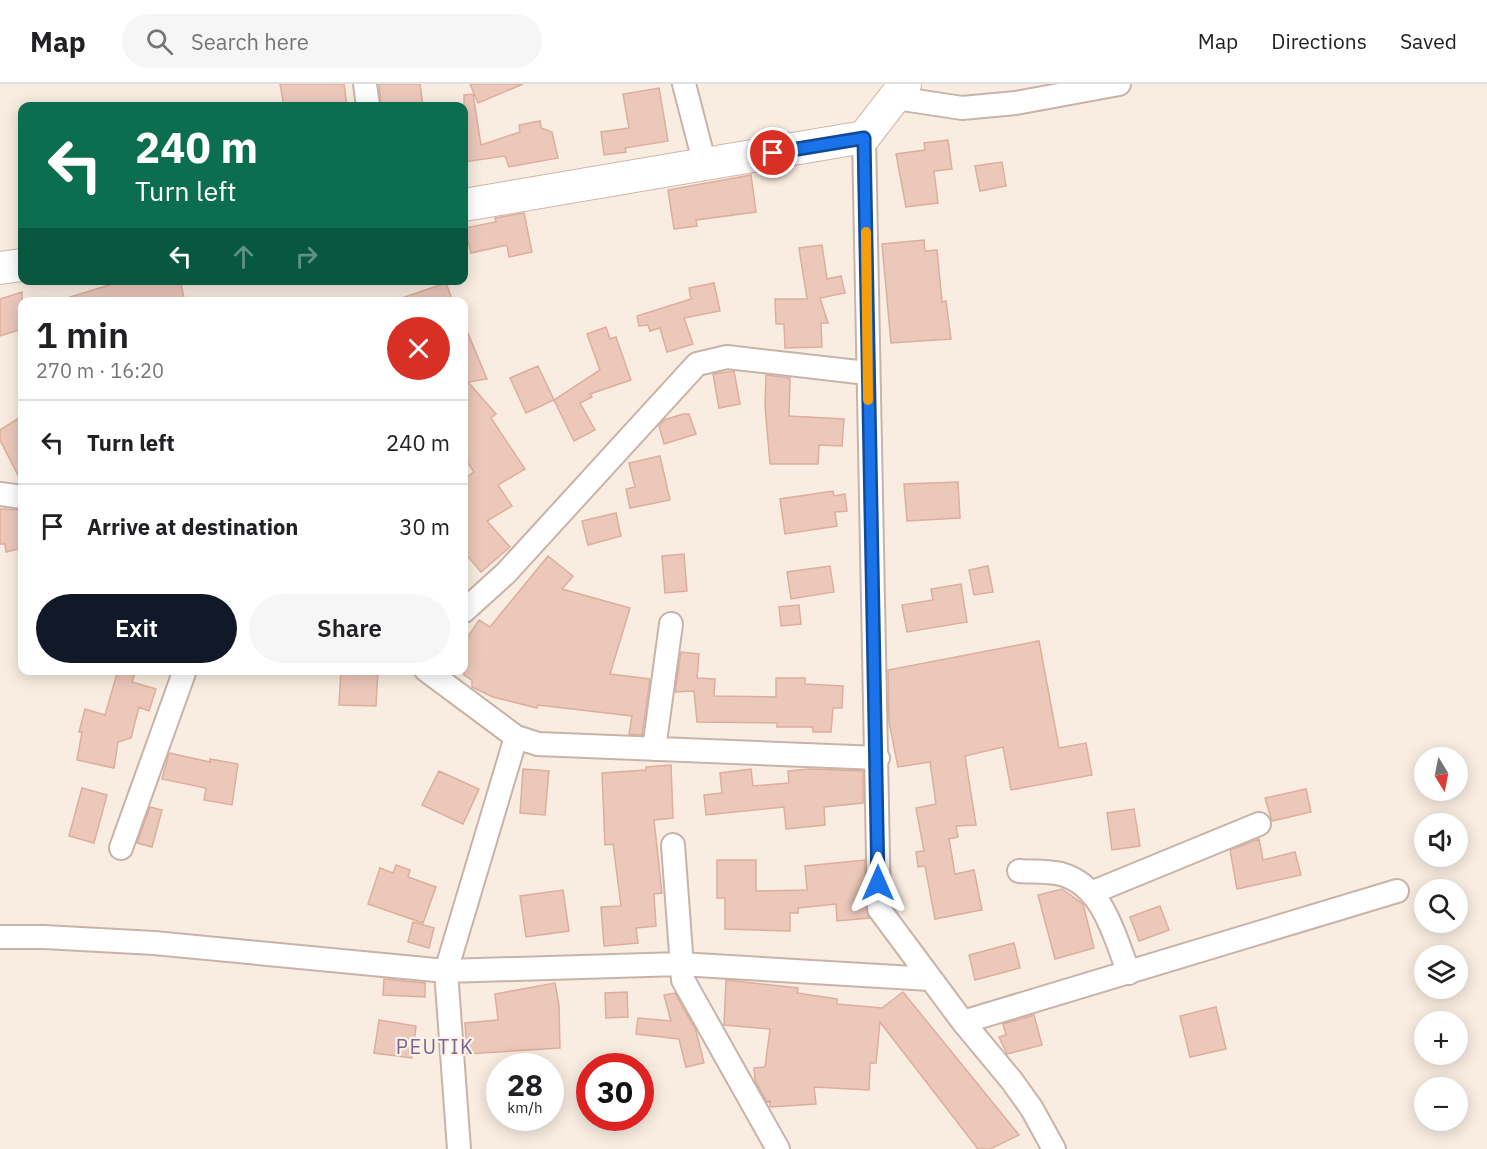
<!DOCTYPE html>
<html lang="en">
<head>
<meta charset="utf-8">
<style>
  :root { --surface:#fff; --page:#f6f6f6; --text:#202124; --muted:#757577; --line:#e0e0e0; --accent:#111827 }
  body { margin:0; font-family:"IBM Plex Sans",sans-serif; background:var(--page); color:var(--text); height:100vh; display:flex; flex-direction:column; font-size:22px; white-space:nowrap }
  * { box-sizing:border-box; margin:0 }
  p { font-size:20px; color:var(--muted) }
  .icon { flex:none; width:33px; height:33px; fill:none; stroke:currentColor; stroke-width:2; stroke-linecap:round; stroke-linejoin:round }
  .map { position:relative; flex:1; overflow:hidden }
  .details { position:absolute; left:18px; top:213px; width:450px; height:378px; display:flex; flex-direction:column; background:var(--surface); border-radius:12px; box-shadow:0 3px 15px #0003 }
  .details>* { flex:none }
  .top-card { position:absolute; left:18px; top:18px; width:450px; height:183px; border-radius:12px; box-shadow:0 3px 15px #0003; background:#0b6e4f; color:#fff; overflow:hidden }
  .needle { width:39px; rotate:170deg }
  .buttons { position:absolute; left:1414px; top:663px; display:grid; gap:12px }
  .buttons a { display:grid; place-items:center; width:54px; height:54px; border-radius:50%; background:var(--surface); box-shadow:0 3px 15px #0003; font-size:30px }
  .speed { position:absolute; left:486px; top:969px; display:flex; gap:12px; font-size:30px; font-weight:700; text-align:center }
  .speed>* { display:grid; place-content:center; width:78px; height:78px; border-radius:50%; background:var(--surface); box-shadow:0 3px 15px #0003; line-height:1 }
  .speed small { font-size:15px; font-weight:400 }
  .speed .limit { border:9px solid #d22; background:#fff; color:#111 }
  .pin { position:absolute; display:grid; place-items:center; width:51px; height:51px; color:#fff; margin:-26px; border:3px solid #fff; border-radius:50%; box-shadow:0 2px 6px #0007 }
  .me { position:absolute; width:66px; margin:-33px; rotate:0deg; stroke-linejoin:round; filter:drop-shadow(0 0 4px #0008) }
  .turn { display:flex; align-items:center; gap:21px; height:126px; padding:0 18px; font-size:27px }
  .turn .icon { width:78px; height:78px; stroke-width:2.5 }
  .turn b { display:block; font-size:42px; line-height:51px }
  .lanes { display:flex; align-items:center; height:57px; padding:0 18px; background:#0003; justify-content:center; gap:30px; direction:ltr }
  .lanes .off { opacity:.35 }
  .round { display:grid; place-items:center; flex:none; width:63px; height:63px; border-radius:32px; background:var(--page) }
  .overview { display:flex; align-items:center; justify-content:space-between; height:102px; padding:0 18px }
  h1 { font-size:36px; font-weight:600; line-height:45px }
  .button { display:flex; gap:12px; margin-top:auto; padding:12px 18px }
  .button a { flex:1; height:69px; border-radius:36px; background:var(--accent); color:#fff; font-size:24px; font-weight:600; line-height:69px; text-align:center }
  .button a+a { background:var(--page); color:var(--text) }
  ul { padding:0; list-style:none }
  li { display:flex; align-items:center; gap:18px; height:84px; padding:0 18px; border-top:2px solid var(--line) }
  li div { flex:1 }
  li b { display:block; font-size:22px }
  li em { font-style:normal }
  header { display:flex; align-items:center; gap:36px; box-sizing:border-box; height:84px; padding:0 30px; background:var(--surface); border-bottom:2px solid var(--line) }
  header strong { font-size:28px }
  nav { display:flex; gap:33px; margin-inline-start:auto; font-size:21px }
  .search { width:420px; height:54px; background:var(--page); display:flex; align-items:center; gap:15px; box-sizing:border-box; padding:0 21px; border-radius:33px; color:var(--muted); font-size:22px }
  .map>svg:first-child { display:block }
  .building { fill:#ecc8bb; stroke:#ddad9d; stroke-width:1.5 }
  .lines { fill:none; stroke-linecap:round; stroke-linejoin:round }
  .street-casing { stroke:#c8b3a9; stroke-width:26 }
  .secondary-casing { stroke:#ceb5a9; stroke-width:34 }
  .street { stroke:#fff; stroke-width:22 }
  .secondary { stroke:#fff; stroke-width:32 }
  .route-casing { stroke:#114b97; stroke-width:15 }
  .route { stroke:#1a73e8; stroke-width:10 }
  .slow { stroke:#f59e0b; stroke-width:10 }
  .labels { text-anchor:middle; stroke-width:4.5; stroke-linejoin:round; paint-order:stroke }
  .quarter-label { font-size:20px; letter-spacing:1.5px; fill:#7d6691; stroke:#fdf1e6 }
</style>
</head>
<body>
<header>
<strong>Map</strong>
<div class="search"><svg class="icon" aria-label="search" viewBox="0 0 24 24"><circle cx="10" cy="10" r="6"/><path d="M15 15l6 6"/></svg>Search here</div>
<nav><a>Map</a><a>Directions</a><a>Saved</a></nav>
</header>
<div class="map">
<svg width="1487" height="1065" viewBox="0 0 1487 1065">
  <rect width="100%" height="100%" fill="#f9ede1"/>
  <path class="building" d="M280 0H344L347 22H284Z
    M379 0H420L423 22H381Z
    M470 0H523L478 19Z
    M659 4 668 57 625 64 626 68 604 71 601 48 629 44 623 10Z
    M473 10 481 61 520 48 519 41 540 37 541 44 552 48 558 74 509 83 505 72 464 78V11Z
    M948 56 952 85 934 87 938 119 906 123 896 70 925 66 924 59Z
    M1002 78 1006 102 980 107 975 82Z
    M751 91 756 128 696 136 697 142 674 145 668 106Z
    M524 129 532 168 509 173 507 161 471 169 465 144 496 138 495 134Z
    M924 156 925 167 937 166 942 218 946 217 951 255 891 259 882 160Z
    M822 161 827 195 841 192 845 209 820 214 828 239H821L822 263 785 264 784 240H776L775 215H807L799 164Z
    M126 196H180L185 218H71L70 213Z
    M446 199 453 218H400L399 215Z
    M714 199 720 227 684 234 693 260 667 268 660 244 650 247 648 241 639 242 637 232 691 215 689 204Z
    M22 208V245L0 252V215Z
    M464 240 487 295 468 298 496 330 491 334 525 385 498 401 512 422 487 437 510 463 481 488 464 468V395L474 388 464 373Z
    M606 243 610 255 616 253 631 296 590 310 592 313 580 319 595 346 574 357 554 316 600 286 587 250Z
    M538 282 554 316 526 329 510 294Z
    M734 287 740 320 719 324 713 290Z
    M766 291 790 294 789 332 844 335 842 362 819 361 818 380H770L765 322Z
    M683 330H689L696 350 664 360 659 342 664 336Z
    M22 332V399L0 356V346Z
    M660 372 670 416 630 424 626 405 635 403 629 379Z
    M958 398 960 434 907 437 904 400Z
    M833 407 834 412 845 410 847 427 835 428 837 442 785 450 780 415Z
    M0 425 22 426V464L6 468 5 460H0Z
    M616 429 621 452 588 461 582 437Z
    M684 470 687 507 665 509 662 472Z
    M548 472 573 492 562 505 630 524 610 590 650 595 642 651 629 650 632 632 538 621 537 624 493 613 472 603V596L464 591V559L479 536 490 543Z
    M830 482 834 508 791 515 787 488Z
    M988 482 993 508 974 511 969 486Z
    M961 500 967 538 907 548 902 521 933 516 931 505Z
    M799 521 801 540 781 542 779 523Z
    M1039 557 1059 664 1086 659 1092 691 1011 706 1003 663 965 672 976 741 956 742 958 753 949 755 955 790 974 786 982 826 935 835 925 782 918 783 916 768 924 767 916 724 936 720 930 678 898 683 889 638 888 586Z
    M681 568 699 570 697 594 715 595 714 612 776 613V594H805V600L843 602 842 624H833L831 648H813V643H777V639L697 638 694 607 675 608Z
    M118 586 135 589 132 598 156 605 149 627 139 623 131 654 118 658 114 684 77 676 82 648H79L85 625 105 631Z
    M341 586H378L376 622 339 621Z
    M169 669 210 678V675L238 680 232 721 204 716 206 704 162 695Z
    M671 681 673 734 654 736 662 809 654 810 656 842 636 844 638 859 604 862 601 823 621 822 613 760 605 761 602 689 646 686V683Z
    M523 685 549 687 545 731 520 729Z
    M751 685 753 702 789 699 788 687 810 685 863 687V719L824 723 825 741 786 745 784 723 706 731 704 711 722 709 720 689Z
    M439 687 479 705 463 740 422 721Z
    M82 704 107 711 94 759 69 752Z
    M1306 705 1311 728 1272 737 1265 714Z
    M150 723 162 726 152 763 137 759Z
    M1134 725 1140 762 1112 766 1107 729Z
    M1259 755 1263 776 1295 768 1301 791 1237 805 1230 766Z
    M717 776H756V807L807 806 805 782 865 776 866 825 869 834 837 837 836 820 798 824V829H790V847L725 845V814H717Z
    M396 781 410 786 408 793 436 803 423 839 368 820 380 784 393 789Z
    M1062 805 1083 820 1094 864 1055 875 1038 811Z
    M563 806 569 847 526 853 520 812Z
    M1160 822 1169 846 1139 857 1130 833Z
    M413 838 434 844 429 864 408 858Z
    M1014 859 1020 884 975 896 969 871Z
    M384 895 425 899V913L383 911Z
    M726 896 798 904 797 909 837 915V920L882 924 903 908 1019 1051 990 1065H978L880 938 876 979H870L869 1006 814 1003 816 1020 770 1023V1017L767 1018 755 996 754 984 765 983 770 945 724 941Z
    M555 899 559 921 560 964 467 970 465 939 498 936 495 910Z
    M627 908 628 933 606 934 605 909Z
    M675 909 696 947 704 979 686 983 679 955 636 950 638 934 671 937 664 911Z
    M1216 923 1226 965 1190 973 1180 932Z
    M1034 931 1042 961 1007 970 999 953 1006 951 1003 940Z
    M379 936 416 942 412 974 374 969Z"/>
  <g class="lines">
    <defs>
      <path id="street" d="M365 0 368 22
        M684 0 705 81
        M896 14 962 24 1016 19 1119 0
        M864 53 879 825 963 938 1012 997 1032 1025 1054 1065
        M0 410 22 413
        M464 527 506 489 697 280 727 273 867 289
        M426 586 516 653 538 660 878 674
        M654 665 671 540
        M673 761 683 896 778 1065
        M121 764 185 586
        M1019 787C1033 788 1048 787 1061 790 1104 802 1114 852 1129 889
        M1091 809 1259 740
        M0 853H44L154 859 446 887 680 880 930 895
        M963 938 1397 807
        M459 1065 446 887 516 653"/>
      <path id="secondary" d="M464 121 864 53 905 0
        M0 184 22 181"/>
    </defs>
    <use href="#street" class="street-casing"/>
    <use href="#secondary" class="secondary-casing"/>
    <use href="#street" class="street"/>
    <use href="#secondary" class="secondary"/>
  </g>
  <g class="lines">
    <defs>
      <path id="route" d="M773 69 864 54 878 799"/>
    </defs>
    <use href="#route" class="route-casing"/>
    <use href="#route" class="route"/>
    <path class="slow" d="M866 148 868 316"/>
  </g>
  <g class="labels">
    <g class="quarter-label">
      <text x="435" y="970">PEUTIK</text>
    </g>
  </g>
</svg>
<div class="buttons">
<a><svg class="needle" viewBox="-14 -14 28 28"><path d="M0-13l5 13h-10z" fill="#e53935"/><path d="M0 13l5-13h-10z" fill="#757577"/></svg></a>
<a><svg class="icon" aria-label="sound" viewBox="0 0 24 24"><path d="M4 9h4l5-4v14l-5-4H4zM17 9q2 3 0 6"/></svg></a>
<a><svg class="icon" aria-label="search" viewBox="0 0 24 24"><circle cx="10" cy="10" r="6"/><path d="M15 15l6 6"/></svg></a>
<a><svg class="icon" aria-label="layers" viewBox="0 0 24 24"><path d="M12 4l9 5-9 5-9-5zM3 14l9 5 9-5"/></svg></a>
<a>+</a>
<a>−</a>
</div>
<div class="speed"><div>28<small>km/h</small></div><div class="limit">30</div></div>
<div class="pin" style="left:773px;top:69px;background:#d93025"><svg class="icon" aria-label="arrive" viewBox="0 0 24 24"><path d="M6 21V4h12l-3 4 3 4H6"/></svg></div>
<svg class="me" style="left:878px;top:799px" viewBox="-20 -20 40 40"><path d="M0-17L14 15 0 8-14 15z" fill="#1a73e8" stroke="#fff" stroke-width="4"/></svg>
<div class="top-card">
<div class="turn"><svg class="icon" aria-label="left" viewBox="0 0 24 24"><path d="M17 20v-9H6M10 6l-5 5 5 5"/></svg><div><b>240 m</b>Turn left</div></div>
<div class="lanes"><svg class="icon" aria-label="left" viewBox="0 0 24 24"><path d="M17 20v-9H6M10 6l-5 5 5 5"/></svg><svg class="icon off" aria-label="ahead" viewBox="0 0 24 24"><path d="M12 20V5M6 11l6-6 6 6"/></svg><svg class="icon off" aria-label="right" viewBox="0 0 24 24"><path d="M7 20v-9h11M14 6l5 5-5 5"/></svg></div>
</div>
<section class="details">
<div class="overview"><div><h1>1 min</h1><p>270 m · 16:20</p></div><a class="round" style="background:#d93025;color:#fff"><svg class="icon" aria-label="close" viewBox="0 0 24 24"><path d="M6 6l12 12M18 6L6 18"/></svg></a></div>
<ul>
<li><svg class="icon" aria-label="left" viewBox="0 0 24 24"><path d="M17 20v-9H6M10 6l-5 5 5 5"/></svg><div><b>Turn left</b></div><em>240 m</em></li>
<li><svg class="icon" aria-label="arrive" viewBox="0 0 24 24"><path d="M6 21V4h12l-3 4 3 4H6"/></svg><div><b>Arrive at destination</b></div><em>30 m</em></li>
</ul>
<div class="button"><a>Exit</a><a>Share</a></div>
</section>
</div>
</body>
</html>
